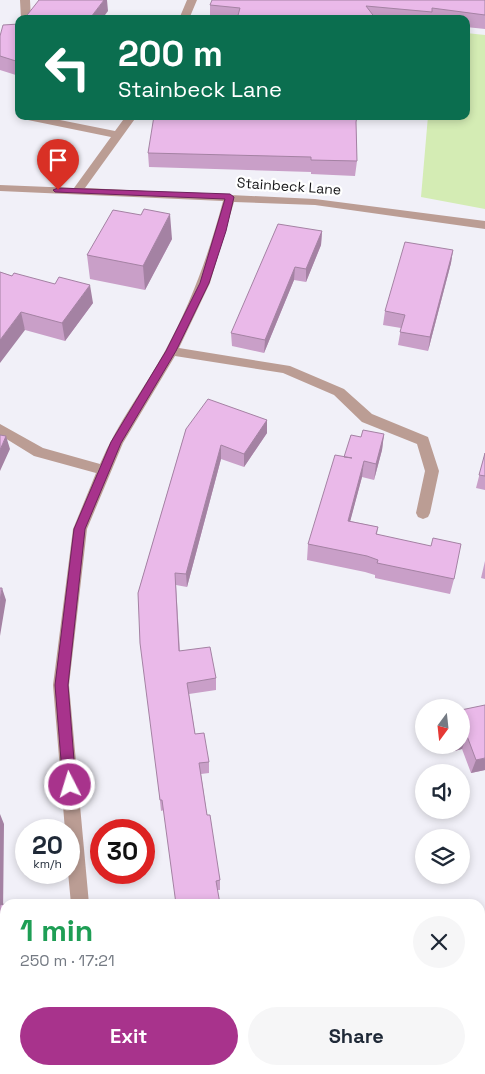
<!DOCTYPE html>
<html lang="en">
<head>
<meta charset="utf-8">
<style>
  :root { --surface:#fff; --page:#f6f6f7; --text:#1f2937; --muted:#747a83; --accent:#a8338c }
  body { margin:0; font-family:"Space Grotesk",sans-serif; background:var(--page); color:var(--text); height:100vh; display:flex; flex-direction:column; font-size:19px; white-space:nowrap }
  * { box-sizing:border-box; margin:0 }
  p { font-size:16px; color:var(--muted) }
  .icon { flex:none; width:28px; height:28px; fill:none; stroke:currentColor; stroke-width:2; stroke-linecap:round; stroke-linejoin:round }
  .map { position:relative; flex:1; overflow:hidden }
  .panel { position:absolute; left:0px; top:899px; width:485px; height:176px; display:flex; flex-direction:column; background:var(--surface); border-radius:15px 15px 0 0; box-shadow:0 2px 8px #0003 }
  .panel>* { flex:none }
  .banner { position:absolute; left:15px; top:15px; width:455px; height:105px; border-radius:10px; box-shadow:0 2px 8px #0003; background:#0b6e4f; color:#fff; overflow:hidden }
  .needle { width:32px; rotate:195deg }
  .buttons { position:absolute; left:415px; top:699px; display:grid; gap:10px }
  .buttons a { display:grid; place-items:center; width:55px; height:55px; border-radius:50%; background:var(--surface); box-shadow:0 2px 8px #0003; font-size:25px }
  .speed { position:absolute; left:15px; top:819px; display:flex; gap:10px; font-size:25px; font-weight:700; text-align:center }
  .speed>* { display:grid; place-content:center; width:65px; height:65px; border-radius:50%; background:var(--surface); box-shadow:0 2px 8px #0003; line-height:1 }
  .speed small { font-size:12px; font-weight:400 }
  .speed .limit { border:8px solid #d22; background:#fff; color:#111 }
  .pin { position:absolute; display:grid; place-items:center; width:42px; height:42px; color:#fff; margin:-51px -21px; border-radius:50% 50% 50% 0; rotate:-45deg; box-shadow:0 0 5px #0007 }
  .pin .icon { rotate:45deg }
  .me { position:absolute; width:55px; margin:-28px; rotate:355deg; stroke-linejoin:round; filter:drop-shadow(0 0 4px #0008) }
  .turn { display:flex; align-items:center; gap:18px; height:105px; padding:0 20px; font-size:22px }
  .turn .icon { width:65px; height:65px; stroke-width:2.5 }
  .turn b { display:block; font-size:35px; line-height:42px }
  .round { display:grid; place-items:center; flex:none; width:52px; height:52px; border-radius:26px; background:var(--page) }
  .head { display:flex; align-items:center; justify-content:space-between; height:85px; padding:0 20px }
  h1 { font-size:30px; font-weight:700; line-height:38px; color:#1e9e55 }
  .cta { display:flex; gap:10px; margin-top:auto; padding:10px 20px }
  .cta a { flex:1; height:58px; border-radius:30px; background:var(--accent); color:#fff; font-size:20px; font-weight:700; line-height:58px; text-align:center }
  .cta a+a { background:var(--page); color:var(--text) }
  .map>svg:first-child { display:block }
  .green { fill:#d4ecb4 }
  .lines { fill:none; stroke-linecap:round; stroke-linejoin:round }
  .minor { fill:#bb9d94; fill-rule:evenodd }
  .wall { fill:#c99fc8 }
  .shaded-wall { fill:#a482a3 }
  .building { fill:#eab9e9; stroke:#a482a3 }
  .route { fill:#a8338c; stroke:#6d215b }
  .labels { text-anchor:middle; stroke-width:4.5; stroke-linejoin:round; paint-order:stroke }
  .far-street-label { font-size:14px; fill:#141416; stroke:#fff }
</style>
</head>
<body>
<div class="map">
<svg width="485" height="1074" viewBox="0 0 485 1074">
  <rect width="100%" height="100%" fill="#f1f0f8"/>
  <path class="green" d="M466 33 485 35V209L421 197 428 116H466Z"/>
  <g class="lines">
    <path class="minor" d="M20 0H30L31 19H21Z
      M187 0H197L189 19H179Z
      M19 114V116H40L115 131 126 116H137L85 188 315 199 485 221V229L315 205 234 202 210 283 179 348 290 366 344 389 372 414 428 437 439 471 430 513 428 517 423 519 418 517 416 513 425 471 417 444 362 422 334 395 283 373 175 356 123 443 87 529 69 685 89 904H71L68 872 69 830H65L53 685 73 529 96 473 34 456 0 435V424L43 448 100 464C117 423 144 389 165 351 191 303 209 254 223 201L0 191V185L74 188 111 137 23 119 19 118 18 116Z
      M84 1070H104V1074H84Z"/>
  </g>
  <path class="wall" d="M485 0V29L466 27V19H210V5Z
    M19 24V76L0 70V36Z
    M356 127 357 161 355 176 311 174V172L149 167 148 153Z
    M322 231 321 245 306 282 294 280 264 353 232 346 231 333Z
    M172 239 145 290 90 279 87 255Z
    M453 250 451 263 428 351 398 345 401 328 383 325 385 311Z
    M0 272 93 303 65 341 25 330Z
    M267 420V433L244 467 221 459 187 587 176 585 180 651 216 678V690L189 694 195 734 209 762V773L201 774 207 815 220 880V890H218L164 810 161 811 138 593 186 429Z
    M384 434 382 450 374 480 362 477 350 521 378 527 377 534 454 579 450 594 375 578V575L365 572 307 560 308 544 344 457Z
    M485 453V490L476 488Z
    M485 561V579L481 578Z
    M461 710 485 770 471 773 462 749 447 753 444 745H461Z
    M480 938H485V1024L480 1003 484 995 480 977Z"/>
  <path class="shaded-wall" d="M104 0H107L108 11 102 19H91V17Z
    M170 214 172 239 145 290 143 266Z
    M322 231 321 245 306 282V269Z
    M453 250 451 263 428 351 430 337Z
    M295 267 294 280 264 353 265 340Z
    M90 285 93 303 65 341 62 323Z
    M21 312 25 330 0 363V340Z
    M267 420V433L244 467V454Z
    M384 434 382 450 374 480 376 464Z
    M6 436 10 449 0 471V450Z
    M221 445V459L187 587 186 574Z
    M364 461 362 477 346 537 348 521Z
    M2 588 6 600 0 636V601Z
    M467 736 462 749 447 753 449 745H461V737Z
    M485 758V770L471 773 476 760Z
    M0 814 4 824 3 914 0 908Z
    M5 904V1070H7V1074H2Z"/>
  <path class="building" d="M39 0H104L91 17 99 19H24Z
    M212 0H485V15L432 8V12L366 6 376 19H237L240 8 210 5Z
    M19 24V62L0 56V36L3 25Z
    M154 116H357L356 122 357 161 311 160V157L148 153Z
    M144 209 170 214 143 266 87 255 113 210 141 215Z
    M278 224 322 231 306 269 295 267 265 340 231 333Z
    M405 242 453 250 430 337 400 332 405 315 385 311Z
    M0 272 12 276 14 273 55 284 59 277 90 285 62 323 21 312 0 340Z
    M208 399 267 420 244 454 221 445 186 574 175 573 179 651 210 647 216 678 187 683 195 734 204 733 209 762 199 763 207 815H210L220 880 216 881 220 904H176L162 800H160L140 643 138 593 186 429Z
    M363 430 384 434 376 464 364 461 348 521 378 527 376 534 431 546 433 538 461 544 454 579 377 563 378 560 367 556 308 544 335 455 352 458 344 457 351 435 361 437Z
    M0 435 6 436 0 450Z
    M485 453V476L479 475Z
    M0 588H2L0 601Z
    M485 705V758L476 760 467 736 461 737V710Z
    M5 904 2 1074H0V905Z
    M480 938H485V965L480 945Z
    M194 1070H245L246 1074H195Z"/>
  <path class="route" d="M58 188 230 194 234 197 226 231 209 283 176 351 121 443 85 529 68 685 76 785 74 789 70 791 65 789 63 785 55 685 74 529 111 442 166 351 200 283 225 199 55 192 53 190Z"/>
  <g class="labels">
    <g class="far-street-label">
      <text transform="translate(289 186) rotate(4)" y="5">Stainbeck Lane</text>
    </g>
  </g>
</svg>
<div class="buttons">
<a><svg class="needle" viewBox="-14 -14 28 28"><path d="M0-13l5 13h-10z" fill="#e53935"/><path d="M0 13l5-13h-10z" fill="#747a83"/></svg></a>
<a><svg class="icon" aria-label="sound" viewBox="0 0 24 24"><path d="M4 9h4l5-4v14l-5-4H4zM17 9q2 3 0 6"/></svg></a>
<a><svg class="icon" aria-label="layers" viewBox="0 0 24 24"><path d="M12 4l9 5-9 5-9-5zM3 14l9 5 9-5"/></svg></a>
</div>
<div class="speed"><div>20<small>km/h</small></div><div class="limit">30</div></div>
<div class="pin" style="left:58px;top:190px;background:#d93025"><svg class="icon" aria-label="arrive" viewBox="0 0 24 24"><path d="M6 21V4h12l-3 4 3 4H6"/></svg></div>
<svg class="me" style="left:70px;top:785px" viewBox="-20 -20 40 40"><circle r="17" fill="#a8338c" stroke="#fff" stroke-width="3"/><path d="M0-11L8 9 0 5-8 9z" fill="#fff"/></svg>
<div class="banner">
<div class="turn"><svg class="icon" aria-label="left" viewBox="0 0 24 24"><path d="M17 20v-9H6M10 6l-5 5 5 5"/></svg><div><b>200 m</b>Stainbeck Lane</div></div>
</div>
<section class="panel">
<div class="head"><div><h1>1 min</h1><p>250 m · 17:21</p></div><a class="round"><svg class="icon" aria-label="close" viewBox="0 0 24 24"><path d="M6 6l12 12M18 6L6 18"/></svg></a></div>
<div class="cta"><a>Exit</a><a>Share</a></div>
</section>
</div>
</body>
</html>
